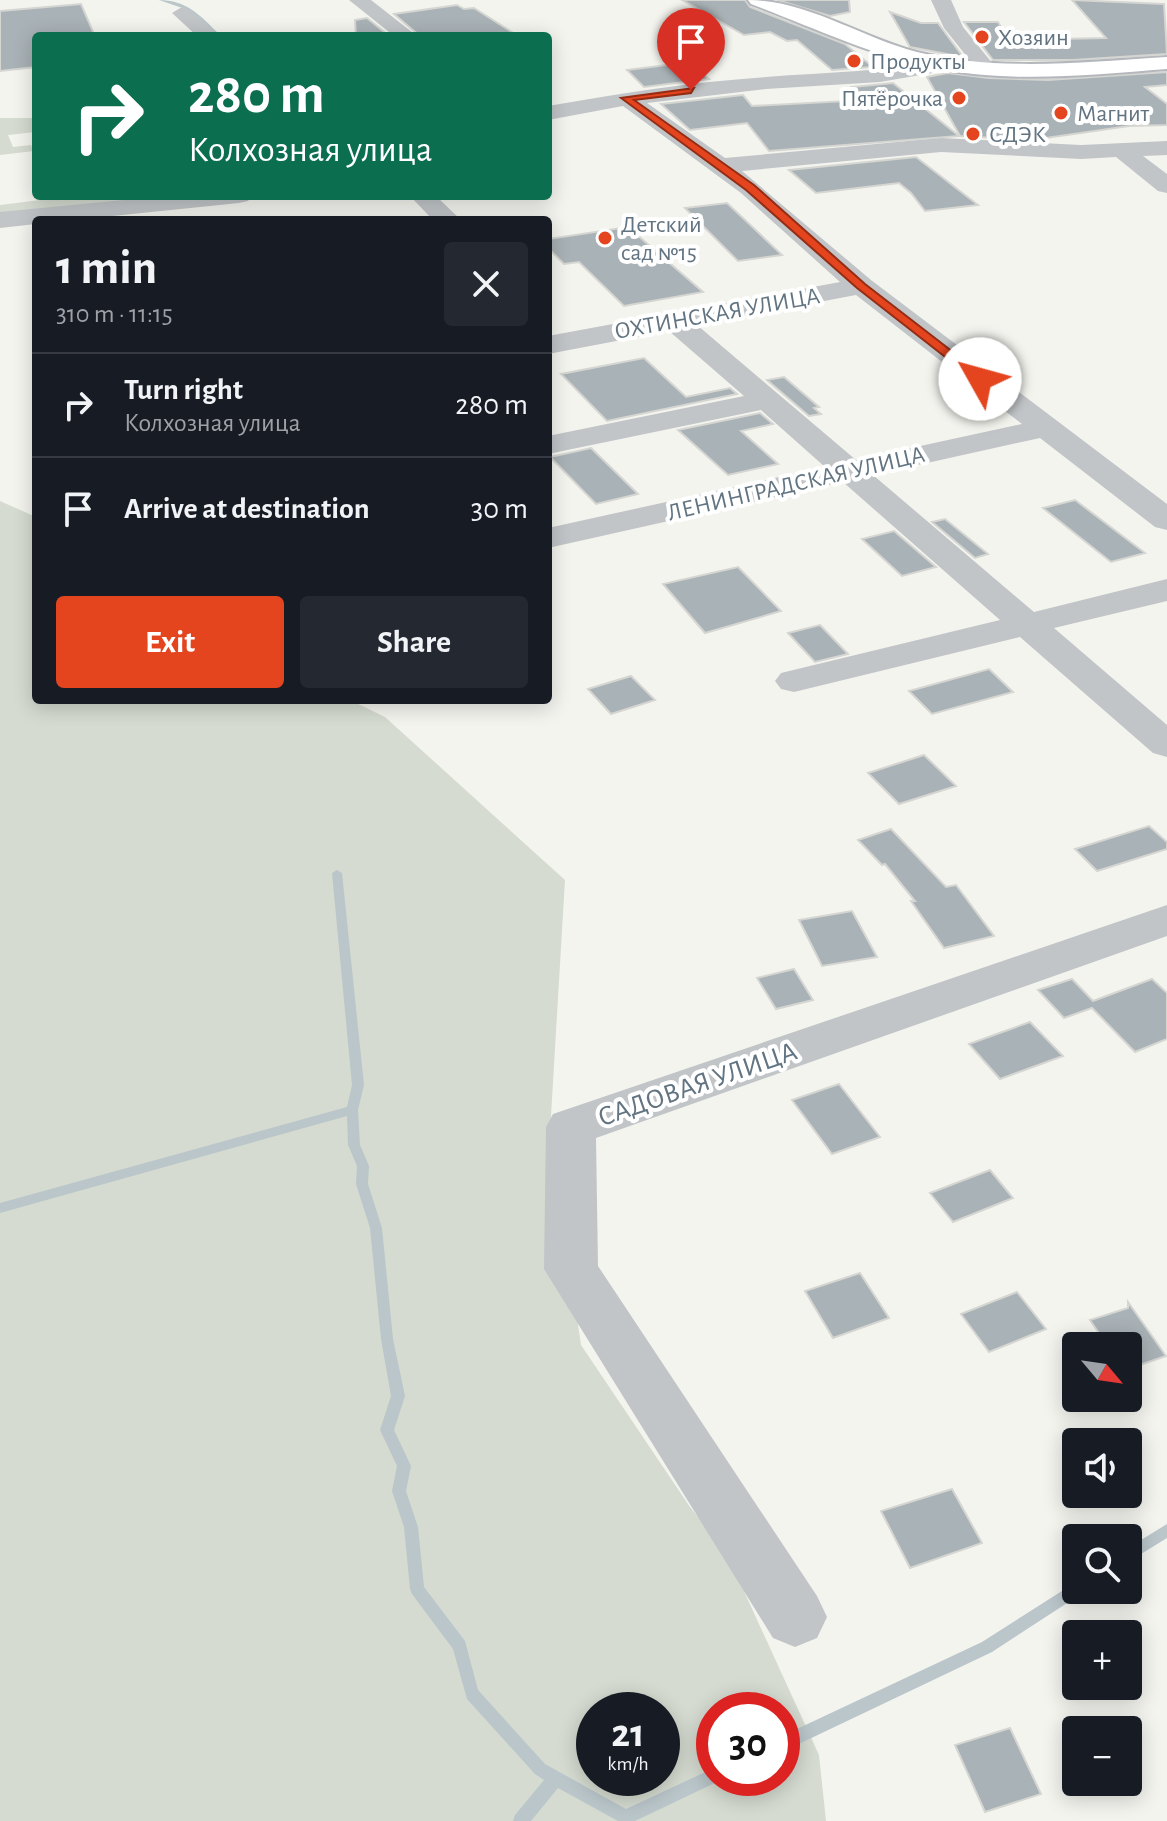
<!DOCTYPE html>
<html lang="en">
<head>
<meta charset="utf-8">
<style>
  :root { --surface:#171b24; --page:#242831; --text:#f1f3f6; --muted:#9ea1a6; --line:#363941; --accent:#e4451f }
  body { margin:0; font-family:"Alegreya Sans",sans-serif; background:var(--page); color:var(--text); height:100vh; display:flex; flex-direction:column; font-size:30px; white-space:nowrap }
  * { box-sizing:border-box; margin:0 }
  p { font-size:26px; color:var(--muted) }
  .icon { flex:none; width:44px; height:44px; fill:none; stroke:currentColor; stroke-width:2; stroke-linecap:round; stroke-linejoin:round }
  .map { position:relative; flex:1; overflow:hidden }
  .details { position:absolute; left:32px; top:216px; width:520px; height:488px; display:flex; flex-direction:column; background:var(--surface); border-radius:8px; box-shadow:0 4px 20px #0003 }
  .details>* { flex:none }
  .banner { position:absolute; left:32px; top:32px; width:520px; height:168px; border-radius:8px; box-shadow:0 4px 20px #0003; background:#0b6e4f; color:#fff; overflow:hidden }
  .needle { width:52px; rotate:119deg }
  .fabs { position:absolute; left:1062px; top:1332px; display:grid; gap:16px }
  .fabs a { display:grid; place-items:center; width:80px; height:80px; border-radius:8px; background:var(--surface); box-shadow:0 4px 20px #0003; font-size:40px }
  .speed { position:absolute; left:576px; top:1692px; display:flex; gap:16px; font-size:40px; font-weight:700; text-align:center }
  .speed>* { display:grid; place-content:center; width:104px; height:104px; border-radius:50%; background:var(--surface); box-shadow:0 4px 20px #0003; line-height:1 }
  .speed small { font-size:20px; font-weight:400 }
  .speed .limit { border:12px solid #d22; background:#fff; color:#111 }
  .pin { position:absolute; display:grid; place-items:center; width:68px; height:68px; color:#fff; margin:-82px -34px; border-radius:50% 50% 50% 0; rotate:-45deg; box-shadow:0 0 8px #0007 }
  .pin .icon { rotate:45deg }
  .me { position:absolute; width:88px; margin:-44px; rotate:308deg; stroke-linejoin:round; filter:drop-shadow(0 0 6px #0008) }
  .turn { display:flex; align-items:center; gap:28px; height:168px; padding:0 24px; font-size:36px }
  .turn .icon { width:104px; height:104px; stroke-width:2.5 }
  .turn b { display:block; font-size:56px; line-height:68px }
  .round { display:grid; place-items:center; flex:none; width:84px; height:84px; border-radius:8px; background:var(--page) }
  .head { display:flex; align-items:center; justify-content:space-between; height:136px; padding:0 24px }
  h1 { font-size:48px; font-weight:600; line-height:60px }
  .action { display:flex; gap:16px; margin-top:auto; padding:16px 24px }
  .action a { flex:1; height:92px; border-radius:8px; background:var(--accent); color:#fff; font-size:32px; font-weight:600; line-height:92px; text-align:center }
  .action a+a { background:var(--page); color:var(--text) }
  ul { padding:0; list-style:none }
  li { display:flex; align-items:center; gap:24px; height:104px; padding:0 24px; border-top:2px solid var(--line) }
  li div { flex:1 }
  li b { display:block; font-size:30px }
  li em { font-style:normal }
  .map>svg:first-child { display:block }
  .green { fill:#d5dbd0; fill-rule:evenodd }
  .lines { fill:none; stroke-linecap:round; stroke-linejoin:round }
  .stream { fill:#bac6ca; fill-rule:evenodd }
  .building { fill:#a9b2b6; stroke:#d5d5d2; stroke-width:2 }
  .major-casing { stroke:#b4b8bc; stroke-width:4 }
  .minor { fill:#c1c5c8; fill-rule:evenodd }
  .major { fill:#fff; fill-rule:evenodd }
  .route { fill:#e4451f; stroke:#942d14; stroke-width:2 }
  .poi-dot { fill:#e4451f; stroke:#fff; stroke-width:3 }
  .labels { text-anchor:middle; stroke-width:8; stroke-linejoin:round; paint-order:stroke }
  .far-poi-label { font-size:24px; fill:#627481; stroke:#fff; text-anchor:start }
  .far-street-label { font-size:24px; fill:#627481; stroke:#fff }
  .street-label { font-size:28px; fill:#627481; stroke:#fff }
</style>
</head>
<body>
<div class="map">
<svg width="1167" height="1821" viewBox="0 0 1167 1821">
  <rect width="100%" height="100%" fill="#f4f4ef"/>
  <path class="green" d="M0 118H36V132L8 135 13 147 31 145 34 151 0 155Z
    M72 196H171L0 217V205Z
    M0 501 36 517V700H350L385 717 565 880 550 1133 581 1345 690 1507 726 1552 819 1755 826 1821H0ZM594 1710H662V1778H594ZM714 1710H782V1778H714Z"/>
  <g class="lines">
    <path class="stream" d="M159 0C186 0 200 15 218 33L214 34 188 10Z
      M337 870 342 873 364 1085 358 1110 360 1145 369 1166 368 1184 382 1228 393 1339 405 1396 394 1430 411 1466 406 1491 418 1527 424 1587 465 1641 478 1690 545 1764 626 1809 714 1768V1778H721L719 1781 635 1821H618L558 1788 531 1821H513L515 1815 544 1780 535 1774 467 1699 453 1649 412 1594 410 1589 404 1527 392 1491 397 1466 380 1430 391 1396 381 1339 370 1228 356 1184 357 1166 348 1145 347 1116 0 1213V1203L347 1107 352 1085 332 873Z
      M1167 1524V1538L1128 1562V1548Z
      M1076 1582V1590H1083L1081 1594 992 1652 782 1752V1736L982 1642Z"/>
  </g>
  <path class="building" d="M682 0H745L750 7 845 44 873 67 832 70 797 40 787 41 770 32 744 35Z
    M777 0H849L850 12 830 16Z
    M1072 0 1164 4 1167 54 1073 60H993L964 22H998L1009 40 1106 38Z
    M81 4 94 34 36 36V67L0 71V11Z
    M457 5 464 9 474 8 518 36H420L394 14Z
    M890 12 921 23H938L963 57 910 47Z
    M367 18 389 36H356L355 20Z
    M690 62 709 79 644 87 627 70Z
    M1167 72V85L1145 87 1167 104V125L1129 126 1032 140 960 136 927 77 948 73 989 78 1048 80Z
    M893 83 959 136 769 151 747 123 690 130 661 104 743 95 752 106 867 100 852 87Z
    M916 157 978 205 925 211 911 193 899 183 816 193 789 170Z
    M727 203 782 255 738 261 685 208Z
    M628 227 703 292 624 306 579 262 564 264 548 248V239Z
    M644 358 686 397 730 388 737 394 607 421 561 374Z
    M784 377 819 407 814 408 821 414 809 416 767 380Z
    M760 413 773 424 741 431 778 464 728 475 678 430Z
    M591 448 638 494 596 504 550 457Z
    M1075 500 1145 553 1111 562 1043 508Z
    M945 519 988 554 975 558 932 522Z
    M894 531 936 567 902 576 862 539Z
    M738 567 781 611 705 633 663 584Z
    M820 625 848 654 815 662 788 633Z
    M989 669 1013 692 932 714 909 691Z
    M631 676 655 700 611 714 588 689Z
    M924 755 956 786 899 804 868 773Z
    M1149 826 1167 842V849L1097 871 1075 849Z
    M891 829 946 887 956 885 994 936 944 948 911 901H915L885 864 882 865 858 840Z
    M852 911 877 957 822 966 799 920Z
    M794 969 813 1000 776 1009 757 978Z
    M1072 979 1093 1001 1152 979 1167 993V1039L1135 1052 1092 1008 1064 1018 1038 990Z
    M1030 1022 1063 1056 1000 1079 969 1044Z
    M839 1084 880 1137 832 1154 792 1100Z
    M990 1170 1013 1198 953 1222 930 1193Z
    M860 1273 889 1318 833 1338 805 1291Z
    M1017 1292 1046 1329 989 1352 961 1314Z
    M1128 1302 1166 1356 1128 1369V1346H1108L1090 1320 1128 1308Z
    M952 1489 982 1543 910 1568 881 1511Z
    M1010 1728 1041 1794 985 1812 955 1745Z"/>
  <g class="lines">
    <defs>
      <path id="major" d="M748 0C807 0 860 37 917 52 999 72 1084 62 1167 57V69C1088 75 1008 84 930 67 868 54 810 26 751 4Z"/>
    </defs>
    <use href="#major" class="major-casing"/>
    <path class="minor" d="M349 0H371L417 36H394Z
      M931 0H951L963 27 997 69 994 73H980L944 28Z
      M182 7 189 9 219 36H197L172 13Z
      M948 59 955 61 958 65 955 69 880 82 766 89 647 103 725 158 941 138 1081 145 1167 141V155L1143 156 1167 174V193L1158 191 1116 157 1081 159 941 152 742 171 871 280 1167 504V530L1155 527 1040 438 873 475 1034 612 1167 579V601L1054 628 1167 725V757L1153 753 1020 637 794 692 781 689 775 681 781 673 1000 620 843 482 548 548V528L825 467 761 410 548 454V436L744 396 669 331 548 354V336L840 282 741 193 623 106 548 120V106C620 93 692 82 766 77 827 72 888 72 948 59ZM856 295 1022 424 856 460 697 325Z
      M165 196H251L248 201 239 203 74 220H36V224L0 228V212Z
      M410 196H436L461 220H433Z
      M1167 905V936L596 1138 598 1266 817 1596 827 1617 817 1638 795 1647 773 1638 544 1269 546 1127 553 1114Z"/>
    <use href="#major" class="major"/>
  </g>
  <path class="route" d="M694 88 691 93 634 100 754 185 865 284 984 376V381H976L857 288 746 190 621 98Z"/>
  <g class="poi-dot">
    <circle cx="982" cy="37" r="8"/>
    <circle cx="854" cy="61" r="8"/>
    <circle cx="959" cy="98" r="8"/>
    <circle cx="1061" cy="113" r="8"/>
    <circle cx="973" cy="134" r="8"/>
    <circle cx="605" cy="238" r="8"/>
  </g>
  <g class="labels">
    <g class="far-poi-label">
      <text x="998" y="45">Хозяин</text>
      <text x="870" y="69">Продукты</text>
      <text x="943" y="106" text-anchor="end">Пятёрочка</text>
      <text x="1077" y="121">Магнит</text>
      <text x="989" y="142">СДЭК</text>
      <text x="621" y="232">Детский<tspan x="621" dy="28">сад №15</tspan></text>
    </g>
    <g class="far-street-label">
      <text transform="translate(717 313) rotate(-10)" y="8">ОХТИНСКАЯ УЛИЦА</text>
      <text transform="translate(796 483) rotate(-13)" y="8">ЛЕНИНГРАДСКАЯ УЛИЦА</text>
    </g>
    <g class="street-label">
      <text transform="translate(697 1083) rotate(-19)" y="10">САДОВАЯ УЛИЦА</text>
    </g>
  </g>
</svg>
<div class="fabs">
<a><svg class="needle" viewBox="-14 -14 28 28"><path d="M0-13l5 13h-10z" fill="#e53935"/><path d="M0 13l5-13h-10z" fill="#9ea1a6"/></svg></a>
<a><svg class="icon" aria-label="sound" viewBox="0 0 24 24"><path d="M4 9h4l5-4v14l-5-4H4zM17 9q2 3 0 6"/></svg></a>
<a><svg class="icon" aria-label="search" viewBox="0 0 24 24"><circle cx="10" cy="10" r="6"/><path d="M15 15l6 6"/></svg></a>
<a>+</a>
<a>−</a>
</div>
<div class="speed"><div>21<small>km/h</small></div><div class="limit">30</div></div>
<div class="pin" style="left:691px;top:90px;background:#d93025"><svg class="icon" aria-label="arrive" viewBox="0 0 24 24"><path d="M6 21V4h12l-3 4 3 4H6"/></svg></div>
<svg class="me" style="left:980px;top:379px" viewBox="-20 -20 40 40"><circle r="19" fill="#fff"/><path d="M0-13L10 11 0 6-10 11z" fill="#e4451f"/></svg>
<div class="banner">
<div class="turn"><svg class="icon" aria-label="right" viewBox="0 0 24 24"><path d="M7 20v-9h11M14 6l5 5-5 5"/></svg><div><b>280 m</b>Колхозная улица</div></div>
</div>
<section class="details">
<div class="head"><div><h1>1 min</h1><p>310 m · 11:15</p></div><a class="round"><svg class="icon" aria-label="close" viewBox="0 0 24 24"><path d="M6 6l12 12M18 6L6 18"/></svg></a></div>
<ul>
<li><svg class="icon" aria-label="right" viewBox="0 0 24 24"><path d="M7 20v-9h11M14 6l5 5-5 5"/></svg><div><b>Turn right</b><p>Колхозная улица</p></div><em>280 m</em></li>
<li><svg class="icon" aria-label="arrive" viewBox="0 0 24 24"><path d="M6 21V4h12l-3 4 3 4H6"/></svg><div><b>Arrive at destination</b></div><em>30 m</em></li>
</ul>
<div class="action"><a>Exit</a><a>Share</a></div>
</section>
</div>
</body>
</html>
